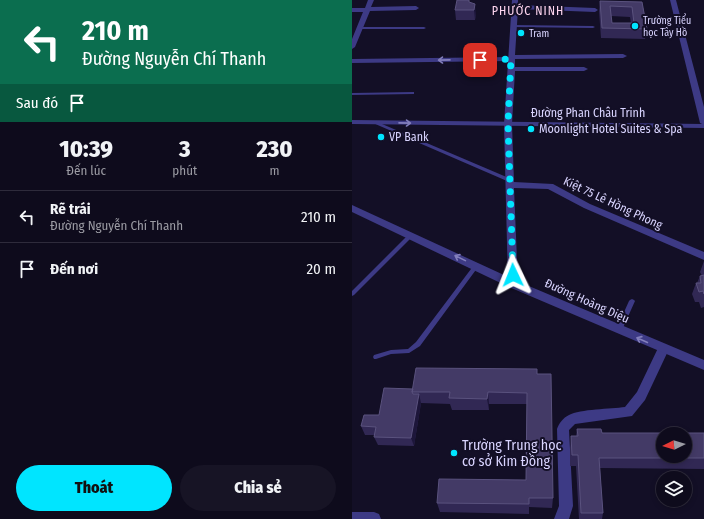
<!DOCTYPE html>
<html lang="vi">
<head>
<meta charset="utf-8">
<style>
  :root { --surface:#0e0b1c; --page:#171425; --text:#f1f3f6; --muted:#9b9ba3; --line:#2e2b3b; --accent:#00e5ff }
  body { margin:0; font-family:"Fira Sans Condensed",sans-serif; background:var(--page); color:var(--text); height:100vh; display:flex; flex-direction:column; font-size:15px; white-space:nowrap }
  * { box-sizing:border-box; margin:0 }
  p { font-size:13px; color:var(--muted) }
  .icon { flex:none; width:22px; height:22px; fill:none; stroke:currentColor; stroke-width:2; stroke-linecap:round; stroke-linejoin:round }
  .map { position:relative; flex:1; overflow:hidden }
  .panel { display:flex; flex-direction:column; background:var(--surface); width:352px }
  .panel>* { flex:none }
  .top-card { background:#0b6e4f; color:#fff; overflow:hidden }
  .needle { width:26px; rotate:265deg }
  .buttons { position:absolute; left:304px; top:427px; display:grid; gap:8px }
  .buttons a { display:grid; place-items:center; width:36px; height:36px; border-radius:50%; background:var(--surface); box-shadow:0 2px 6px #0003,0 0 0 1px var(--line); font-size:20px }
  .pin { position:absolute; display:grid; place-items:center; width:34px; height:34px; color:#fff; margin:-17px; border-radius:8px; box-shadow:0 2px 6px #0006 }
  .me { position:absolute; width:44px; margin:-22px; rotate:358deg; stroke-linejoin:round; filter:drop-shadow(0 0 3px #0008) }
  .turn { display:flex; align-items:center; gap:14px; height:84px; padding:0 16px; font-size:18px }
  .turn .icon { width:52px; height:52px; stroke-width:2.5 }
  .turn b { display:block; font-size:28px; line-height:34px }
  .then { display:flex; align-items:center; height:38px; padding:0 16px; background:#0003; gap:8px; font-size:15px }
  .eta { display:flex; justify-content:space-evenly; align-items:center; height:68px; text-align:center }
  .eta b { font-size:24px; font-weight:800; line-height:28px }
  .cta { display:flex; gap:8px; margin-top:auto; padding:8px 16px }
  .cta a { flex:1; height:46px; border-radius:24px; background:var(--accent); color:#111; font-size:16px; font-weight:800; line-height:46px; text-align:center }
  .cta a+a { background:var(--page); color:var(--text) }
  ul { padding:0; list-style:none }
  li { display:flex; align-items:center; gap:12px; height:52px; padding:0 16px; border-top:1px solid var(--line) }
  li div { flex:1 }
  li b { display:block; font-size:15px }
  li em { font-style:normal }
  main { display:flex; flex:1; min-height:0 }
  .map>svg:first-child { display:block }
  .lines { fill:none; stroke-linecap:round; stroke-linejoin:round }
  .service { fill:#3d3a85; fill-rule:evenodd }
  .minor { fill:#3d3a85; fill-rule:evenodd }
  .tertiary { fill:#3d3a85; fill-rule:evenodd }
  .wall { fill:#312854; fill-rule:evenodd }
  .shaded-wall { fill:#1d163a }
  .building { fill:#433a66; stroke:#5a527e; fill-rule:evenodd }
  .oneway { stroke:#837fbc }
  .route { stroke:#00e5ff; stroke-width:7; stroke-dasharray:0 12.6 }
  .poi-dot { fill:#00e5ff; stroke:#130f26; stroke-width:1.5 }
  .labels { text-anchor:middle; stroke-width:4; stroke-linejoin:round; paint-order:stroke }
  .far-poi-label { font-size:10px; fill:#d9d4ff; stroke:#130f26; text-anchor:start }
  .far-quarter-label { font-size:12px; letter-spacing:1px; fill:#ffd6f0; stroke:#130f26 }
  .street-label { font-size:12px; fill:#d9d4ff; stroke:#130f26 }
  .poi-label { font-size:12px; fill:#d9d4ff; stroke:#130f26; text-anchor:start }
  .near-poi-label { font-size:14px; fill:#d9d4ff; stroke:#130f26; text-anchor:start }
</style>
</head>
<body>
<main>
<section class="panel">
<div class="top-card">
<div class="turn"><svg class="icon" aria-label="left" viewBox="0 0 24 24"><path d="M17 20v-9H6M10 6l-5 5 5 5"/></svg><div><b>210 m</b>Đường Nguyễn Chí Thanh</div></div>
<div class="then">Sau đó<svg class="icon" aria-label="arrive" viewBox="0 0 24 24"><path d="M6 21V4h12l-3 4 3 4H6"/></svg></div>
</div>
<div class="eta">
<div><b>10:39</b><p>Đến lúc</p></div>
<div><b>3</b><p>phút</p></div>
<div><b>230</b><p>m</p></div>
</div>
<ul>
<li><svg class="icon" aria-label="left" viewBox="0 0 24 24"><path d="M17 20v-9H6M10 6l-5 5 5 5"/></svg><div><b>Rẽ trái</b><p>Đường Nguyễn Chí Thanh</p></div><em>210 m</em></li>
<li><svg class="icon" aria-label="arrive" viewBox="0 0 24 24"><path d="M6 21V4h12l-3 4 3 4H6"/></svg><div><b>Đến nơi</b></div><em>20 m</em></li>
</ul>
<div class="cta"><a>Thoát</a><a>Chia sẻ</a></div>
</section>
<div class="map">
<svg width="352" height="519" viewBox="0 0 352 519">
  <rect width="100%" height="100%" fill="#130f26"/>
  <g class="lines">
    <path class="service" d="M160 25 241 26 243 27 241 28 161 27 159 26Z
      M7 27H72L74 28 72 29H7Z
      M61 92H62V94L0 95V93Z
      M21 121H23L159 179V180L157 181H155L21 123Z
      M59 233 61 235V236L2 295 0 296V291L57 234Z
      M124 264 126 265 127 266 126 267 68 346 57 353 39 354 24 359H22L21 357 22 355 39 350 56 349 64 342 122 265Z
      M280 299 282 300 283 301 270 330 269 332H265L264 330 277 301 278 300Z"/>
    <path class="minor" d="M16 0H22L19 7 64 6 67 8 64 10 18 11 3 47 0 49V39L11 12H0V8H13Z
      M160 0H166V5L243 8 246 10 243 12 166 9 163 55 271 54 275 56 271 58 163 59V67H232L236 69 232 71H163L160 124 162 182 201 184 238 204 352 252V260L232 208 196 189 162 188 166 284 165 287H157L156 284 152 124Z
      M318 0H324L352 107V125L348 123Z
      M311 344 315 346 317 349 293 400 280 416 223 424 217 430 221 506 217 519H202L207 506 205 429C207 423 211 418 217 415 228 409 259 409 273 407L285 392 307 346Z
      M0 512H22L27 514 29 519H0Z"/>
    <path class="tertiary" d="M159 57 163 59 162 61 0 63V59Z
      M0 120 352 124V128L0 124Z
      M0 205 165 281 352 360V370L157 287 0 212Z"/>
  </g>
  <path class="wall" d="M248 1 290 2 295 29 293 39 249 38 247 11ZM259 16 278 17 279 23H260Z
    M119 3 124 14 123 20H104L103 10Z
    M352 261V307L349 308 347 302H343L340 294 344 283H345L348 276H350L348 272Z
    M185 374 201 498 200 508 177 507V514L88 512 85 503 174 480 175 404H137V410H100L98 404 69 403 62 446 26 445 22 437V435H13L9 426 27 415 61 389Z
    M225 429 250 433H352V469L248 468 251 513 250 519H227L224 466H218V447L219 436H224Z"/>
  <path class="shaded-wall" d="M123 4 124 14 123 20 122 10Z
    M136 392 137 404V410L135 399Z
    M67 394 69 403 62 446 59 438Z"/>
  <path class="building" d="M105 0H117V2L123 4 122 10H103Z
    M248 1 290 2 295 29 250 28ZM258 6 280 7 282 23H260Z
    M352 275V294L351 291 347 292 344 283H349L348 276Z
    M64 368 185 369V374H199L201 498H177V504L85 503 87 479 174 480 175 393 136 392 135 399 97 398 98 392H60Z
    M32 388 61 389 60 392 61 394H67L59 438 22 437 24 427 9 426 12 415H27Z
    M225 429H249L250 433H352V458H247L251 513H229L226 455H220L219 436H226ZM311 434H333V456H311Z"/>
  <defs><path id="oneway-shaft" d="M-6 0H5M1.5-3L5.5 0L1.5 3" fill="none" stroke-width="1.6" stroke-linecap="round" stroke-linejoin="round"/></defs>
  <g class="oneway">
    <use href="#oneway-shaft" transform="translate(92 60) rotate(179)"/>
    <use href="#oneway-shaft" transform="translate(53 123) rotate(1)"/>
    <use href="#oneway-shaft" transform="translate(108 258) rotate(-154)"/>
    <use href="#oneway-shaft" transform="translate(290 340) rotate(-156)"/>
  </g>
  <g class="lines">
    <path class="route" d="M128 60 159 59 156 124 161 275"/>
  </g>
  <g class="poi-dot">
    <circle cx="283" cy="26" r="4"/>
    <circle cx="169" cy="33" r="4"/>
    <circle cx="179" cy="129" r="4"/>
    <circle cx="29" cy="137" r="4"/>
    <circle cx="102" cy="453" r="4"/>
  </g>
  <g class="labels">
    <g class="far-poi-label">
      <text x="291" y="24">Trường Tiểu<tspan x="291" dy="12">học Tây Hồ</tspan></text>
      <text x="177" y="37">Tram</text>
    </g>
    <g class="far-quarter-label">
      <text x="176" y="15">PHƯỚC NINH</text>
    </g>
    <g class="street-label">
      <text x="236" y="117">Đường Phan Châu Trinh</text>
      <text transform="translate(261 203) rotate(25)" y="4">Kiệt 75 Lê Hồng Phong</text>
      <text transform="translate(235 301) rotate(24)" y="4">Đường Hoàng Diệu</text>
    </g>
    <g class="poi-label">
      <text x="187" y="133">Moonlight Hotel Suites &amp; Spa</text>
      <text x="37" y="141">VP Bank</text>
    </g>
    <g class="near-poi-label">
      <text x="110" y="450">Trường Trung học<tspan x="110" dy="16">cơ sở Kim Đồng</tspan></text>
    </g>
  </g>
</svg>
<div class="buttons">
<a><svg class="needle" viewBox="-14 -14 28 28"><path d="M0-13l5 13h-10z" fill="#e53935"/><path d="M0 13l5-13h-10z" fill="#9b9ba3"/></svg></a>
<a><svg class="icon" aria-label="layers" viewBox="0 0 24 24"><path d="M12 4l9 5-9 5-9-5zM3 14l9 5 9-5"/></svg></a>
</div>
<div class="pin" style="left:128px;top:60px;background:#d93025"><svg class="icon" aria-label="arrive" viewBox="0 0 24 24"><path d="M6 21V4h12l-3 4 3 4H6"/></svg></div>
<svg class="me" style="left:161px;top:275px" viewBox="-20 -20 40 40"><path d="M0-17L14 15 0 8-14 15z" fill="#00e5ff" stroke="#fff" stroke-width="4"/></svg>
</div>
</main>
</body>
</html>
